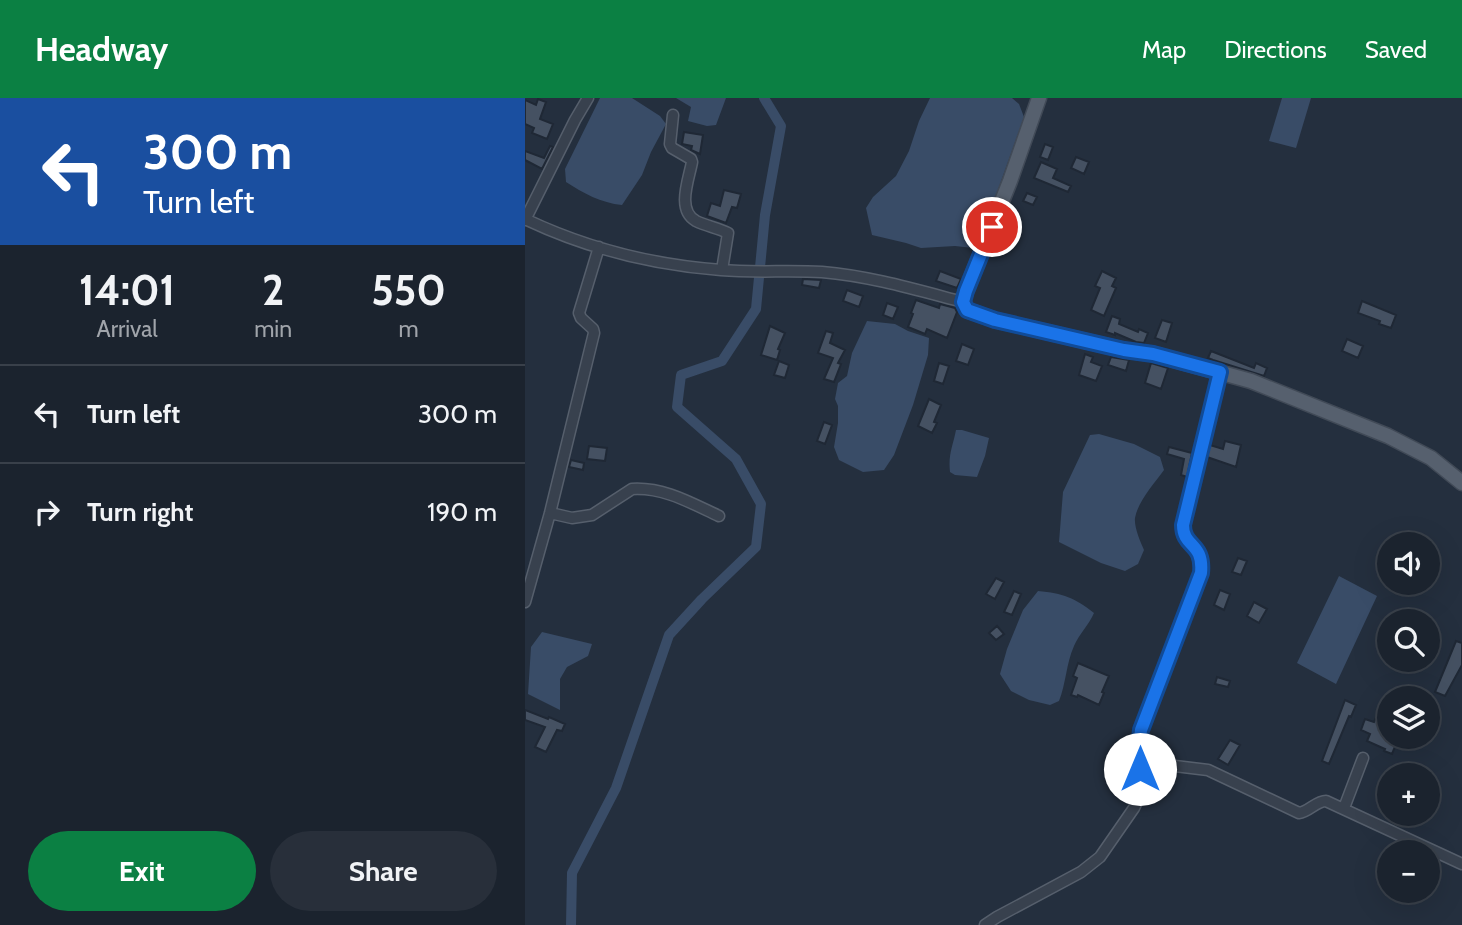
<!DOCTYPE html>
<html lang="en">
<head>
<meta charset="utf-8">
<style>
  :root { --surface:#1b232e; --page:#282f3a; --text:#f1f3f6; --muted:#a0a4aa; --line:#39404a; --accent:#0b8043 }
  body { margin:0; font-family:Cabin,sans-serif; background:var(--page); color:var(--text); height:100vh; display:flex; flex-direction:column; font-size:26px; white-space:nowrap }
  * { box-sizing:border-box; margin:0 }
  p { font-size:23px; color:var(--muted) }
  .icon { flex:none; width:38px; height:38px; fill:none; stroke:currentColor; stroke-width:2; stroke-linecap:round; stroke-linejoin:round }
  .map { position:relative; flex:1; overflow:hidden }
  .details { display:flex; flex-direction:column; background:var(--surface); width:525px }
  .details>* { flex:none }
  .hud { background:#1a4fa0; color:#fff; overflow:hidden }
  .fabs { position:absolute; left:852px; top:434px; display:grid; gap:14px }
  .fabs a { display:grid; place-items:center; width:63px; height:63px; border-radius:50%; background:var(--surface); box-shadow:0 7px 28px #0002,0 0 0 2px var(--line); font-size:35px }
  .pin { position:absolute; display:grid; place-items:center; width:60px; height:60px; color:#fff; margin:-30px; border:4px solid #fff; border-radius:50%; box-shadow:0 2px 7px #0007 }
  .me { position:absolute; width:77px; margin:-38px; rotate:0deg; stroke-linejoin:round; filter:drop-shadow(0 0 5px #0008) }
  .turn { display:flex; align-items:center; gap:24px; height:147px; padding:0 28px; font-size:32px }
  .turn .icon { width:91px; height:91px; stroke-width:2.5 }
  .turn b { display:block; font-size:49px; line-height:60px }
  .eta { display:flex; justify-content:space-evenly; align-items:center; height:119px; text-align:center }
  .eta b { font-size:42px; font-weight:800; line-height:49px }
  .button { display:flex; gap:14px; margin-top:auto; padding:14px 28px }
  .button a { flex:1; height:80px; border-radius:42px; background:var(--accent); color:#fff; font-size:28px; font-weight:800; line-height:80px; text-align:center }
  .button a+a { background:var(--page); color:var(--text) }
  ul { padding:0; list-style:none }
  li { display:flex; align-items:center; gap:21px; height:98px; padding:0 28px; border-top:2px solid var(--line) }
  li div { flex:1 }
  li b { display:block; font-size:26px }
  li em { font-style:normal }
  header { display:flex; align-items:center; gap:42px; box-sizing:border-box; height:98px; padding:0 35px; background:var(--accent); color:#fff }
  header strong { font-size:33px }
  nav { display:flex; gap:38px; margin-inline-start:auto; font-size:24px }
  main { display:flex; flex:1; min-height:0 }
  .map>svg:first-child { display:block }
  .water { fill:#394c67 }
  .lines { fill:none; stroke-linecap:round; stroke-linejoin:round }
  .canal { stroke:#394c67; stroke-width:10 }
  .building { fill:#455162; stroke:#1f2835; stroke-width:2 }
  .minor-casing { stroke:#565f6c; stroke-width:13 }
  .major-casing { stroke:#414a57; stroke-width:17 }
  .minor { stroke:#38414e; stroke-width:10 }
  .major { stroke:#56606e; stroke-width:14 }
  .route-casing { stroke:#114b97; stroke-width:18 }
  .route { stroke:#1a73e8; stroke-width:12 }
</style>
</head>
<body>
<header>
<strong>Headway</strong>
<nav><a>Map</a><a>Directions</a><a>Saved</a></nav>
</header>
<main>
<section class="details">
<div class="hud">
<div class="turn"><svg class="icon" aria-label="left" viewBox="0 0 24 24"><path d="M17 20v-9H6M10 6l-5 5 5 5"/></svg><div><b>300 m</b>Turn left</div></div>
</div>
<div class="eta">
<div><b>14:01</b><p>Arrival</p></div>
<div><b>2</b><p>min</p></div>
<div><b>550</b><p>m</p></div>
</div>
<ul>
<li><svg class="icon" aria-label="left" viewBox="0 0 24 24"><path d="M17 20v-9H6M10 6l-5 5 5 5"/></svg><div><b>Turn left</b></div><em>300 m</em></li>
<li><svg class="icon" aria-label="right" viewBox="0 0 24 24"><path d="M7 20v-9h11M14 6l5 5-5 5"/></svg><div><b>Turn right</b></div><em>190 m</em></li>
</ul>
<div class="button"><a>Exit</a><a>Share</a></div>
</section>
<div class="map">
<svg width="937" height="827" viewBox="0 0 937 827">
  <rect width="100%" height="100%" fill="#242f3e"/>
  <path class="water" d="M75 0H107L135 18 141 26 126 54 117 77 97 107C76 105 58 95 41 84L40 71Z
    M151 0H201L191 27 182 28 163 23 166 9Z
    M405 0H487L494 6 499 19 454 145 448 150 430 148 396 150 381 145 347 137 341 110 348 99 371 78 384 53 394 23Z
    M757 0H786L771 50 744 43Z
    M342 223 370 226 383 233 404 240 403 257 388 307 369 357 359 372 338 374 314 362 309 349 313 325V308L310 301 313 285 322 278 327 255Z
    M431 332H437L464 340 460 358 452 379 430 377 425 374C423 356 428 348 431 332Z
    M574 336 609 346 635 359 639 372C629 386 613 403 610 420 609 429 615 443 619 452L613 466 600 473 576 465 534 444 538 394 565 337Z
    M814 478 852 498 811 586 772 565Z
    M513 493C538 495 550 500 569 515 564 527 554 536 549 548 541 566 541 586 534 603L525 607 504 602 486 593 475 576 482 551 498 512Z
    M17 534 67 546 63 558 42 569 35 581V612L3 596 6 549Z"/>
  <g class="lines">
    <path class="canal" d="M46 827 47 775 91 690 144 537 177 501 231 449 236 406 211 361 152 309 156 277 197 263 231 211 240 117 256 28 239 0"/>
  </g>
  <path class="building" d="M13 1 21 4 15 21 28 26 22 41 7 35 9 30 0 26V2L11 7Z
    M159 34 178 37 175 56 166 52 167 48 157 46Z
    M520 46 528 49 523 62 515 59Z
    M25 48 28 49 17 71 0 62V53L19 60Z
    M551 59 564 64 559 76 546 70Z
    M516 64 532 71 528 80 546 88 543 94 509 80Z
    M199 92 216 96 212 110 207 109 201 125 182 118 186 105 195 108Z
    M502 95 512 99 508 107 498 103Z
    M477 136 488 141 481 156 469 151Z
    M415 173 436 181 432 190 411 183Z
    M577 173 591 180 587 188 591 190 579 218 566 212 575 190 570 188Z
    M278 181 296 182 294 190 277 187Z
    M322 192 338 198 334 209 318 203Z
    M391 202 414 210 415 206 430 210 432 214 422 240 402 231 400 236 383 229 388 216 386 215Z
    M837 203 871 217 866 230 854 226 855 223 833 215Z
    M362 205 373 209 368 221 358 217Z
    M587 218 595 221 594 226 613 234 614 231 623 235 619 245 611 244 590 235V237L581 234Z
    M637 222 647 225 641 244 630 240Z
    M245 228 260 235 253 251 255 252 252 262 236 257Z
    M301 233 308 235 305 245 320 252 313 265 316 266 309 284 299 281 308 260 293 255Z
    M822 241 838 248 833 260 817 253Z
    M437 246 449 251 443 267 431 263Z
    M686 253 729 270 731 265 742 270 739 278 688 262 683 260Z
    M560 256 568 259 566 264 577 268 571 283 554 277Z
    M586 259 604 262 601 273 583 267Z
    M254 263 264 267 260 280 249 277Z
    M414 265 424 268 418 286 409 283Z
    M626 265 643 270 636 291 620 285Z
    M404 301 416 307 409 324 412 325 407 335 393 328Z
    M299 324 307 327 300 346 292 343Z
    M700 343 716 347 711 369 682 359 685 347 698 351Z
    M64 348 82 350 80 363 62 361Z
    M644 349 667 355 662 379 656 377 659 361 642 356Z
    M46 362 59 365 58 372 44 369Z
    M713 460 722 463 716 477 707 474Z
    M471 480 479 484 470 501 461 496Z
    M695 492 705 496 699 512 689 507Z
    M489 493 496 496 487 517 479 514Z
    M729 504 742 511 734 525 722 518Z
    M472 528 479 536 471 542 464 535Z
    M931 543 937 545V567L920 598 910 594Z
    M553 565 584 578 577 594 579 595 574 607 553 597 552 599 546 597 552 580 548 578Z
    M692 579 705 583 703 589 690 586Z
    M820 602 831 607 826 619 824 618 804 666 797 663Z
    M0 612 23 621 24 619 40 626 37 633 32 632 21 654 10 649 20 629 0 622Z
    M852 617 861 621 858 628 863 631 860 639H874L867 656 859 653 860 651 842 643 845 636 836 632 840 621 849 624Z
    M705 642 715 647 703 667 693 661Z"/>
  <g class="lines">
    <defs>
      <path id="minor" d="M148 17 145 46 147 50 166 61 167 64C164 81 151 112 171 123 181 128 193 130 203 135L197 172
        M0 121C61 150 129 167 196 172 229 175 263 172 297 174 345 178 392 192 438 204
        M0 122 50 22 63 0
        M25 415 47 420 67 417 107 391C139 389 166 405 194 418
        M0 504 25 415 69 235 68 231 56 220 54 215 74 149
        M622 682 635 673 650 668 683 672 774 715C784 714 791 703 801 703L937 766
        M819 710 838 660
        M460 827 472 819 556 774 575 759 609 710 622 682C612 665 612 652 616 632L676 476C677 470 678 463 676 457 671 444 658 444 658 427L695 274"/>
      <path id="major" d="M514 0 485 83 441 193 438 204 442 212 470 222 599 252 628 256 726 283 863 338 906 360 937 385"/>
    </defs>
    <use href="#minor" class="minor-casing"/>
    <use href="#major" class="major-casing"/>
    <use href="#minor" class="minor"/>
    <use href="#major" class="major"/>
  </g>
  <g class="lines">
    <defs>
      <path id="route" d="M467 129 441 193 438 204 442 212 470 222 599 252 628 256 695 274 658 427C658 450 679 444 676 475L616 632 613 657 615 671"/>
    </defs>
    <use href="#route" class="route-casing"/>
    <use href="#route" class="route"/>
  </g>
</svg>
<div class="fabs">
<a><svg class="icon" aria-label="sound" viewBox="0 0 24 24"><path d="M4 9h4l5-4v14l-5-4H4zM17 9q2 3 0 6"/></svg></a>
<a><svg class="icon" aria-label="search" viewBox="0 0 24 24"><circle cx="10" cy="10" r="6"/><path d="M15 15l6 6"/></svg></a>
<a><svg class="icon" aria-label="layers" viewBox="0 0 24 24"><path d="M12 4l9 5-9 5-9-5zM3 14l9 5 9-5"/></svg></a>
<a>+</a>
<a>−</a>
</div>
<div class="pin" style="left:467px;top:129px;background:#d93025"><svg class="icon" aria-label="arrive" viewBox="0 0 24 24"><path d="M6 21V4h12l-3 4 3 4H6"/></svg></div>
<svg class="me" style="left:615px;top:671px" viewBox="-20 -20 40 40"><circle r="19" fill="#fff"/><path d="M0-13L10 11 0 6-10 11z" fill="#1a73e8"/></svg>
</div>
</main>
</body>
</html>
